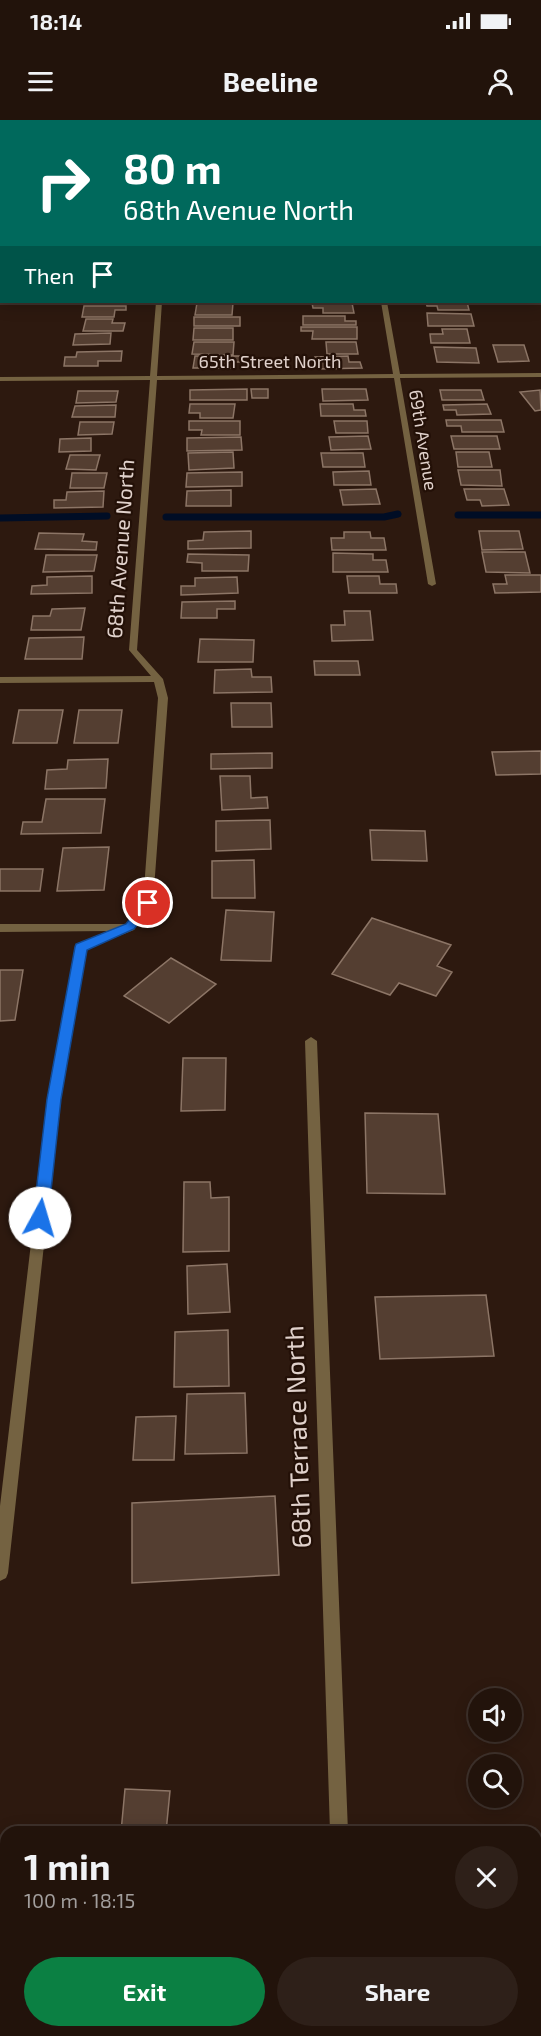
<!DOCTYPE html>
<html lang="en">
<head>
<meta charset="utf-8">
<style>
  :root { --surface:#22130b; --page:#2e2019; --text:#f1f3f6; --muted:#a29e9d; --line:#3f322c; --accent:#0b8043 }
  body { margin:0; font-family:"Exo 2",sans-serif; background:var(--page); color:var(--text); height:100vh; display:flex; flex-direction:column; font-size:22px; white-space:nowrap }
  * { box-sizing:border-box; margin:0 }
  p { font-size:20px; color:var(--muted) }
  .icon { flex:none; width:33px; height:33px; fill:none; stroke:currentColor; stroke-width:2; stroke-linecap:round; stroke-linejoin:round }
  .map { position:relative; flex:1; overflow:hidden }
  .sheet { position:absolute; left:0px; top:1706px; width:542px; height:212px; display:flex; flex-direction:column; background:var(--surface); border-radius:18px 18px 0 0; box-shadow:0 3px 15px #0003,0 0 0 2px var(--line) }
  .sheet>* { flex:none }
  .banner { position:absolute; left:0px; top:0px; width:542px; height:183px; box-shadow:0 3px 15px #0003,0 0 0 2px var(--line); background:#00695c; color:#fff; overflow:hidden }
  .buttons { position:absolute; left:468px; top:1568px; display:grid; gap:12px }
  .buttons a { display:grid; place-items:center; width:54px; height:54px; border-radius:50%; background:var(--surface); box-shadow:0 3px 15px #0003,0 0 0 2px var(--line); font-size:30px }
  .pin { position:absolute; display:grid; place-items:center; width:51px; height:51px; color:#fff; margin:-26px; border:3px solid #fff; border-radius:50%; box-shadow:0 2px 6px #0007 }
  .me { position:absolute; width:66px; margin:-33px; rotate:6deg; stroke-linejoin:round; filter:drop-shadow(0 0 4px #0008) }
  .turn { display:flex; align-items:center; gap:21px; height:126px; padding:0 24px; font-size:27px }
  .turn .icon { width:78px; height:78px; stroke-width:2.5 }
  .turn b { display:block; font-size:42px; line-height:51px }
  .then { display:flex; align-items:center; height:57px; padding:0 24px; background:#0003; gap:12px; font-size:22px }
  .round { display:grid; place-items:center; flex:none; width:63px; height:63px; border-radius:32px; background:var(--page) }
  .summary { display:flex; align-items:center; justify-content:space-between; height:102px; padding:0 24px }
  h1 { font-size:36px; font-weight:700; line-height:45px }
  .cta { display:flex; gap:12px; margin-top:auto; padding:12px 24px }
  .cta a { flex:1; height:69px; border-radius:36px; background:var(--accent); color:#fff; font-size:24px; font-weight:700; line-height:69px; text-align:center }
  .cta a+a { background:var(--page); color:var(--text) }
  .status { display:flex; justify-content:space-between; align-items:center; height:42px; padding:0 30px; background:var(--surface); direction:ltr }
  .status svg { height:16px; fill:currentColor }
  header { display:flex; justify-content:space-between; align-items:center; height:78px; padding:0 24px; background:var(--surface); font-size:27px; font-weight:700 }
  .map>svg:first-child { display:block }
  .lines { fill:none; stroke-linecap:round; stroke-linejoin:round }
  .stream { stroke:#000d25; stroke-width:7 }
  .building { fill:#543e31; stroke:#8c7566; stroke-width:1.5 }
  .street { fill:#746241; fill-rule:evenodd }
  .secondary { fill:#a58852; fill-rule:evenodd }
  .primary { fill:#cba65e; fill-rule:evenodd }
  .route { fill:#1a73e8; stroke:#114b97; stroke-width:1.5 }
  .labels { text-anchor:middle; stroke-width:4.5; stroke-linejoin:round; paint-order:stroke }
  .far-street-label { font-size:18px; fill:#e0d1cb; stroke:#231007 }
  .street-label { font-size:21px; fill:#e0d1cb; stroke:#231007 }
  .near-street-label { font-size:26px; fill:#e0d1cb; stroke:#231007 }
</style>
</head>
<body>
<div class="status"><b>18:14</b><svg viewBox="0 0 49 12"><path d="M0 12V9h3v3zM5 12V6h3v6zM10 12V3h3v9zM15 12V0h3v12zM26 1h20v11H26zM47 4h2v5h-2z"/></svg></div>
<header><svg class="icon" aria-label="menu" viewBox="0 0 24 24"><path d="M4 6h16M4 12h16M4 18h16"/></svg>Beeline<svg class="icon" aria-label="person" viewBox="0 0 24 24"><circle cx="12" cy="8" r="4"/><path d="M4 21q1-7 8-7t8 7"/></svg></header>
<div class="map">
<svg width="541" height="1916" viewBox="0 0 541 1916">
  <rect width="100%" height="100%" fill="#2d190f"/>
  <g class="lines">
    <path class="stream" d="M458 395H541
      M166 397H384L398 394
      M0 398 107 396"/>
  </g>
  <path class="building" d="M426 182H467L469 190H438L437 186H427Z
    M197 183H233L232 195H195Z
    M312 183H352L354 193H323V188H313Z
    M84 186H126V190H115L114 197H82Z
    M427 193 471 194 474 206H428Z
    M303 196H345V201H356V205H303Z
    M194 197H240V206H194Z
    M86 199H113L112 203H125L123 211H83Z
    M301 207H357V219H312L313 211H301Z
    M194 208H233V220H193Z
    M442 209H467L470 223H431L430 214H443Z
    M111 213 110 224 73 225 75 214Z
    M194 222H234L233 235 192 234Z
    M326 222H356L358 234H327Z
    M493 225H524L529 241 498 242Z
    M434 227 476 228 479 243 437 242Z
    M122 231 121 241H98V246H64L65 237H76L77 232Z
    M195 236H245L244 242H232L231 248H193Z
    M348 236 349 242H360L362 248 318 249 315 237Z
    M247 269V280H190V270Z
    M251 269H268V278H252Z
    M322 269H366L368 280 323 281Z
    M440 270H481L484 280H442Z
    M540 270 541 290 535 291 520 272Z
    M78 271H118L116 282 76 283Z
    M190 284H235L233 298H200V293H189Z
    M320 284H353L354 290H365L366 296H321Z
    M487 284 491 294 457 295 456 290H444L443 285Z
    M116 285 115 297H72L75 286Z
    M446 300H501L504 312H462L461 306H447Z
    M189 301H240V315H201L202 310H189Z
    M334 301H367L368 313H336Z
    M80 302H114L112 314 78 315Z
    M368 316 371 329 331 330 329 317Z
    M451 316H497L500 329H454Z
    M241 317 242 330 187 331V318Z
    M91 318V331L59 332 60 319Z
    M233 332 234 348 189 350 188 333Z
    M456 332H489L492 347H458Z
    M321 333H363L365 347H323Z
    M70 335H100L96 350 66 349Z
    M458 350H500L502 366 461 365Z
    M369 351 371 365H334L333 352Z
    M242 352V366L186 367 187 353Z
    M72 353H107L104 368H70Z
    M376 369 380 384 343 385 340 370Z
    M464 369H504L509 385 482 386 480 380H467Z
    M231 370V386H186L187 371Z
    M104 371 103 387 54 388V380H66L67 372Z
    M251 411V428L188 429V421L203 420 204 412Z
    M479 411H519L523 429 482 430Z
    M344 412H370L371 418H384L386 430H332L331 418H344Z
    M39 413 84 414 82 421 97 422 96 430 35 429Z
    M482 432H525L530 453 486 452Z
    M333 433 373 434V440H386L388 452H333Z
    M188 434 249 435 248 451H202V443L187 442Z
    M46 435H97L94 451 43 452Z
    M505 455H541V472L495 473 493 464H507Z
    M92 456V473L31 474 32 466 47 465V457Z
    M347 456H379L380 464H396L397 473H349Z
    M237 457 238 473 181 475V466H195V458Z
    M235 481V489H217V498H181L182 482Z
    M85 488 81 510H31L33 496H50L52 489Z
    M344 491H370L373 520 332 521 331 505H345Z
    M84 517 82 539H25L29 518Z
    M200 519 254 520 253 542H198Z
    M314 541H358L360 555H315Z
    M251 549 252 557H271L272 572 214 573 215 550Z
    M231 583H271L272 607H232Z
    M19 590H63L57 623H13Z
    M79 590H122L118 623H74Z
    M541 631V654L496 655 492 632Z
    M272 633V648L211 649V634Z
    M108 639 106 668 45 669 47 650 67 649 68 640Z
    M220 656H250L251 678 267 677 268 688 222 690Z
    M46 679H105L101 713 21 714 23 702H42Z
    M270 700 271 729 216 731V701Z
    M370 710 425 711 427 741 372 740Z
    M109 727 104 770 57 771 63 728Z
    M254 740 255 778H212V741Z
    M0 749H43L40 771H0Z
    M226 790 274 792 271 841 221 840Z
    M372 798 451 825 437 846 452 852 436 876 399 863 390 875 332 854Z
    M171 838 216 864 169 903 124 876Z
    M0 850H23L15 900 0 901Z
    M183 938H226L225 990 181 991Z
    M365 993 438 994 445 1074 367 1073Z
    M184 1062H210L211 1078 229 1077V1131L183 1132Z
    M227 1144 230 1192 188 1194 187 1146Z
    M486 1175 494 1236 380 1239 375 1177Z
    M228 1210 229 1266 174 1267 175 1212Z
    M245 1273 247 1333 185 1334 187 1274Z
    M176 1296 174 1340H133L136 1297Z
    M275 1376 279 1455 132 1463V1383Z
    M125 1669 170 1671 166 1712H121Z
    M247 1709V1712H176V1711Z"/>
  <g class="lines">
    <path class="street" d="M173 0H177V2H173Z
      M387 0H391V2H387Z
      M540 147H541V151H540Z
      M0 148H2V152H0Z
      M156 182H162L157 256 393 254 381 182H387L400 254 541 253V257L400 258 436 464 432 466 428 464 394 258 157 260 137 530 163 559 168 578 153 783 134 810 86 829 60 979 8 1453 6 1458 0 1461V1386L48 979 75 827 77 824 110 811 0 812V804H127L143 783 158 578 154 562 0 563V557L151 556 129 530 150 260 0 261V257L150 256Z
      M311 917 317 921 348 1712H330L305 921Z
      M336 1911H356L357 1916H337Z"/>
    <path class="secondary" d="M525 0H529V2H525Z
      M540 26 541 27V32L540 31Z"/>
    <path class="primary" d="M540 63H541V67H540Z
      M0 64H2V68H0Z"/>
  </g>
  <path class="route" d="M148 779 155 783 134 809 87 830 61 979 48 1098 46 1102H35L33 1098 47 979 75 827 76 824 126 804 144 780Z"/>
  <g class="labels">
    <g class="far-street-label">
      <text x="270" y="248">65th Street North</text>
      <text transform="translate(423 320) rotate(81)" y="6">69th Avenue</text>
    </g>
    <g class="street-label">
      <text transform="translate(121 429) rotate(-86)" y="7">68th Avenue North</text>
    </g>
    <g class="near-street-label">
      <text transform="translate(298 1317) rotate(-92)" y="9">68th Terrace North</text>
    </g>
  </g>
</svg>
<div class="buttons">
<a><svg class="icon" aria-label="sound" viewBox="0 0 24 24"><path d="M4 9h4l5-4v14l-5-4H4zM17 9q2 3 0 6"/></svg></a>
<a><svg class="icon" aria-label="search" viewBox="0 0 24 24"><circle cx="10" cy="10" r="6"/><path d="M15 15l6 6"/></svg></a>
</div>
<div class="pin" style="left:148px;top:783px;background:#d93025"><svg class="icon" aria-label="arrive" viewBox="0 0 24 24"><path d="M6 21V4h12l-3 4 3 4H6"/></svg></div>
<svg class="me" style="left:40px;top:1098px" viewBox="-20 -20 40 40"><circle r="19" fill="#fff"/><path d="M0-13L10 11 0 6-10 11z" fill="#1a73e8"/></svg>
<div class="banner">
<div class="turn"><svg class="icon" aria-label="right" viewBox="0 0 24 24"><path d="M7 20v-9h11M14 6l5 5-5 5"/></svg><div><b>80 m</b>68th Avenue North</div></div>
<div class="then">Then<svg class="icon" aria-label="arrive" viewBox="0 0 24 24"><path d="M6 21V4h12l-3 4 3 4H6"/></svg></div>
</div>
<section class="sheet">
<div class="summary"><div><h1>1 min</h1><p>100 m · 18:15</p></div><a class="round"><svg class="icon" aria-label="close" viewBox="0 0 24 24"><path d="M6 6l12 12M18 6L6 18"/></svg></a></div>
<div class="cta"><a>Exit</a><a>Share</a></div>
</section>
</div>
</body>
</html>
